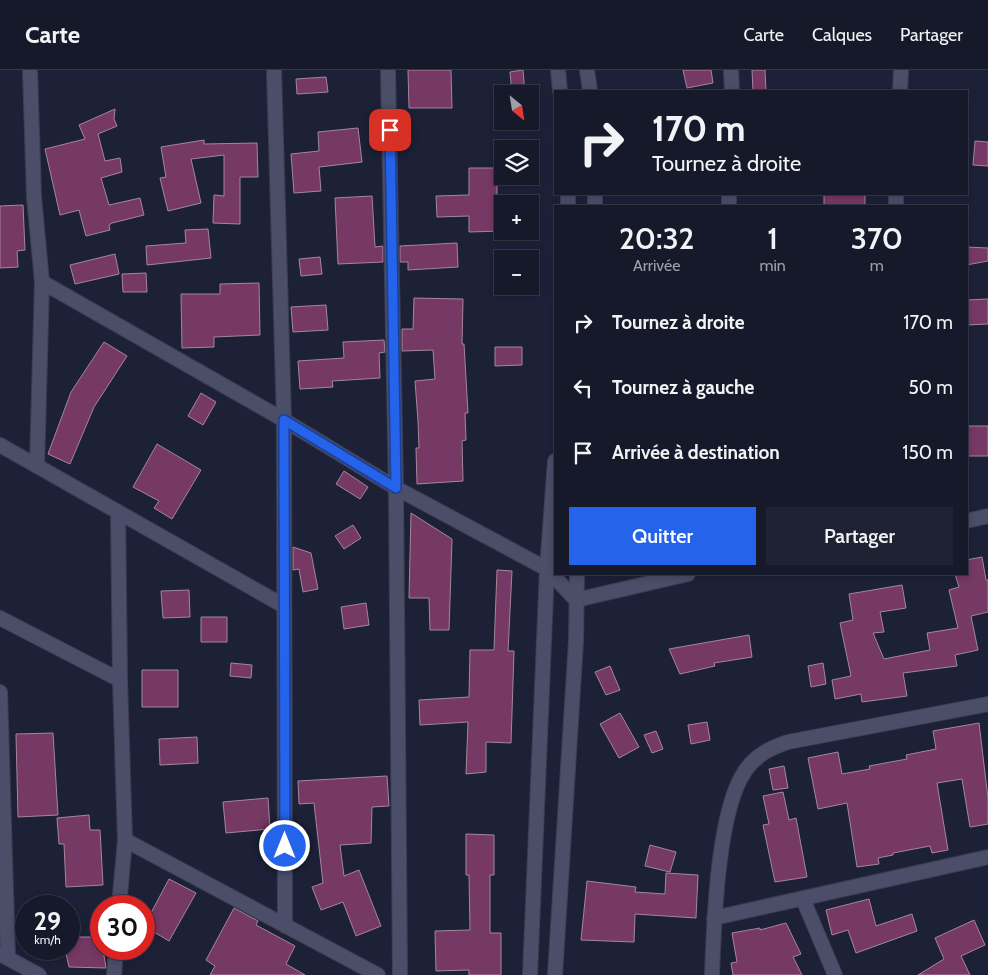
<!DOCTYPE html>
<html lang="fr">
<head>
<meta charset="utf-8">
<style>
  :root { --surface:#16192a; --page:#1f2232; --text:#f1f3f6; --muted:#9ea0a8; --line:#353847; --accent:#2563eb }
  body { margin:0; font-family:Cabin,sans-serif; background:var(--page); color:var(--text); height:100vh; display:flex; flex-direction:column; font-size:19px; white-space:nowrap }
  * { box-sizing:border-box; margin:0 }
  p { font-size:16px; color:var(--muted) }
  .icon { flex:none; width:28px; height:28px; fill:none; stroke:currentColor; stroke-width:2; stroke-linecap:round; stroke-linejoin:round }
  .map { position:relative; flex:1; overflow:hidden }
  .sheet { position:absolute; left:554px; top:135px; width:414px; height:370px; display:flex; flex-direction:column; background:var(--surface); border-radius:0px; box-shadow:0 2px 8px #0003,0 0 0 1px var(--line) }
  .sheet>* { flex:none }
  .banner { position:absolute; left:554px; top:20px; width:414px; height:105px; border-radius:0px; box-shadow:0 2px 8px #0003,0 0 0 1px var(--line); background:#16192a; color:var(--text); overflow:hidden }
  .needle { width:32px; rotate:150deg }
  .fabs { position:absolute; left:494px; top:15px; display:grid; gap:10px }
  .fabs a { display:grid; place-items:center; width:45px; height:45px; border-radius:0px; background:var(--surface); box-shadow:0 2px 8px #0003,0 0 0 1px var(--line); font-size:25px }
  .speed { position:absolute; left:15px; top:825px; display:flex; gap:10px; font-size:25px; font-weight:700; text-align:center }
  .speed>* { display:grid; place-content:center; width:65px; height:65px; border-radius:50%; background:var(--surface); box-shadow:0 2px 8px #0003,0 0 0 1px var(--line); line-height:1 }
  .speed small { font-size:12px; font-weight:400 }
  .speed .limit { border:8px solid #d22; background:#fff; color:#111 }
  .pin { position:absolute; display:grid; place-items:center; width:42px; height:42px; color:#fff; margin:-21px; border-radius:10px; box-shadow:0 2px 8px #0006 }
  .me { position:absolute; width:55px; margin:-28px; rotate:0deg; stroke-linejoin:round; filter:drop-shadow(0 0 4px #0008) }
  .turn { display:flex; align-items:center; gap:18px; height:105px; padding:0 15px; font-size:22px }
  .turn .icon { width:65px; height:65px; stroke-width:2.5 }
  .turn b { display:block; font-size:35px; line-height:42px }
  .eta { display:flex; justify-content:space-evenly; align-items:center; height:85px; text-align:center }
  .eta b { font-size:30px; font-weight:600; line-height:35px }
  .cta { display:flex; gap:10px; margin-top:auto; padding:10px 15px }
  .cta a { flex:1; height:58px; border-radius:0px; background:var(--accent); color:#fff; font-size:20px; font-weight:600; line-height:58px; text-align:center }
  .cta a+a { background:var(--page); color:var(--text) }
  ul { padding:0; list-style:none }
  li { display:flex; align-items:center; gap:15px; height:65px; padding:0 15px }
  li div { flex:1 }
  li b { display:block; font-size:19px }
  li em { font-style:normal }
  header { display:flex; align-items:center; gap:30px; box-sizing:border-box; height:70px; padding:0 25px; background:var(--surface); border-bottom:1px solid var(--line) }
  header strong { font-size:24px }
  nav { display:flex; gap:28px; margin-inline-start:auto; font-size:18px }
  .map>svg:first-child { display:block }
  .building { fill:#763864; stroke:#a4879a }
  .lines { fill:none; stroke-linecap:round; stroke-linejoin:round }
  .minor-casing { stroke:#3c3e51; stroke-width:16 }
  .tertiary-casing { stroke:#3c3e51; stroke-width:16 }
  .minor { stroke:#4a4e69; stroke-width:14 }
  .tertiary { stroke:#4a4e69; stroke-width:14 }
  .route-casing { stroke:#184099; stroke-width:12 }
  .route { stroke:#2563eb; stroke-width:9 }
</style>
</head>
<body>
<header>
<strong>Carte</strong>
<nav><a>Carte</a><a>Calques</a><a>Partager</a></nav>
</header>
<div class="map">
<svg width="988" height="905" viewBox="0 0 988 905">
  <rect width="100%" height="100%" fill="#1d2138"/>
  <path class="building" d="M408 0H451L452 38H409Z
    M523 0 525 24H512L510 2Z
    M683 0H711L713 13 687 18Z
    M752 0H765L766 21H753Z
    M326 7 328 22 297 24 296 9Z
    M115 39 114 49 117 56 98 64 105 91 120 88 122 102 101 108 109 135 140 128 144 145 112 153 109 155 110 160 86 166 79 140 60 145 45 79 85 69 79 55Z
    M358 58 362 92 319 97 321 121 294 123 291 84 319 81 318 62Z
    M204 70V74L257 73 258 107H240V154L213 153 214 125 224 126V85L191 89 201 133 168 141 160 108 166 107 161 77Z
    M975 71 988 72V96L973 95Z
    M469 98H497V131H502V161L469 162V146L437 147 436 126 469 125Z
    M824 124H865V136H824Z
    M372 126 375 177 383 176V192L338 194 335 128Z
    M23 135 25 180 17 181 18 197 0 198V136Z
    M208 159 211 188 147 195 146 176 186 173 185 160Z
    M457 173 458 197 408 200V192H400V176Z
    M966 177 988 178V191L966 195Z
    M115 184 119 204 75 214 70 195Z
    M320 187 322 204 301 206 299 189Z
    M146 203 147 222H123L122 204Z
    M259 213 260 265 214 267V277L182 278 181 224H220V214Z
    M414 228 463 229 462 274H464L468 343H465L466 370 462 371 463 411 417 414 416 378H419L418 351 415 311 435 309 433 280 402 281V259H413Z
    M988 229V254L966 255V230Z
    M326 235 328 260 293 262 291 237Z
    M384 270 385 282 379 283 380 308 332 311 333 317 300 319 298 291 344 288 343 272Z
    M104 272 127 286 94 337 70 394 48 384 71 322Z
    M495 277H522V295L495 296Z
    M201 323 216 332 203 355 188 346Z
    M966 356H988V386H966Z
    M157 374 201 400 172 449 154 438 159 431 133 417Z
    M344 401 368 417 360 429 336 414Z
    M411 443 452 469 449 560H430L429 528H409Z
    M353 455 361 468 344 479 335 466Z
    M293 477 311 483 318 519 303 522 299 499 293 500Z
    M982 487 986 510H988V542L971 546 978 580 955 585 957 596 903 603 907 626 862 632 861 624 835 629 832 610 851 606 840 553 853 550 849 524 902 515 906 538 880 542 884 562 873 563 884 589 930 580 927 563 958 558 949 520 959 517 955 504H966V490Z
    M497 500 512 501 508 581H514L511 673 486 672V702L466 704 468 652 420 655 419 630 469 627 470 580H494Z
    M189 520 190 547 163 548 161 521Z
    M366 533 369 555 344 559 341 537Z
    M201 547H227V572H201Z
    M749 565 752 587 714 593 715 596 680 604 669 579Z
    M231 593 252 595 251 608 230 606Z
    M823 593 826 614 811 617 808 596Z
    M610 596 620 620 606 625 595 602Z
    M142 600H178V637H142Z
    M620 643 639 677 619 688 600 654Z
    M707 652 710 670 691 674 688 655Z
    M979 653 988 728V754L970 757 962 709 937 713 948 780 932 783 930 776 893 783V785L878 788 879 794 857 797 847 733 818 739 808 688 838 682 842 704 870 699 869 696 907 689 906 685 936 679 933 661Z
    M656 661 663 679 652 683 644 665Z
    M53 663 58 745 18 747 16 664Z
    M197 667 198 693 160 695 159 669Z
    M784 696 788 718 773 720 769 699Z
    M387 706 389 736 372 737 371 773 340 775 344 806 359 800 381 856 356 866 343 832 321 840 312 817 323 813 314 733 299 734 298 711Z
    M783 722 789 750 796 748 807 807 775 812 763 755 769 754 763 726Z
    M268 728 270 759 226 763 223 732Z
    M89 745 90 760H100L103 815 66 817 64 774H59L57 748Z
    M466 764 494 765V805H490V863H501V905H469V900L436 901 435 861 470 860 469 805H466Z
    M650 775 676 782 670 802 645 796Z
    M666 803 698 805 696 848 635 844 634 872 581 870 587 811 636 817 635 822 665 824Z
    M169 809 196 823 169 871 144 856Z
    M869 829 876 856 912 844 917 861 856 883 848 860 832 865 826 840Z
    M234 838 258 851 256 855 295 876 286 894 305 905H210L215 896 206 890Z
    M974 850 985 875 961 886 970 905H918L944 889 935 868Z
    M786 853 801 884 793 887 802 905H733L731 893 737 892 732 863 760 858V860Z
    M69 867H101L106 898 69 897 65 879H69Z"/>
  <g class="lines">
    <defs>
      <path id="minor" d="M30 0 34 127 42 212 37 396
        M274 0 284 350 285 856
        M388 0 396 418 400 905
        M731 0 732 21
        M900 21 901 0
        M729 136V124
        M896 136V124
        M42 212 284 350 396 418 547 499 576 530 688 504
        M0 375 284 536
        M118 442 120 610 125 770 119 836
        M966 451 988 446
        M0 548 120 610
        M0 622 8 888
        M125 770 378 905
        M803 829 835 905
        M714 848 988 787
        M114 905 116 879
        M712 905C714 854 717 742 745 701 756 685 770 678 788 672L988 634"/>
      <path id="tertiary" d="M558 0 560 21
        M587 0 590 21
        M568 136V124
        M595 136V124
        M0 884 39 905
        M530 905 547 499 555 391
        M555 905 576 571 577 504"/>
    </defs>
    <use href="#minor" class="minor-casing"/>
    <use href="#tertiary" class="tertiary-casing"/>
    <use href="#minor" class="minor"/>
    <use href="#tertiary" class="tertiary"/>
  </g>
  <g class="lines">
    <defs>
      <path id="route" d="M285 776 284 350 396 418 390 60"/>
    </defs>
    <use href="#route" class="route-casing"/>
    <use href="#route" class="route"/>
  </g>
</svg>
<div class="fabs">
<a><svg class="needle" viewBox="-14 -14 28 28"><path d="M0-13l5 13h-10z" fill="#e53935"/><path d="M0 13l5-13h-10z" fill="#9ea0a8"/></svg></a>
<a><svg class="icon" aria-label="layers" viewBox="0 0 24 24"><path d="M12 4l9 5-9 5-9-5zM3 14l9 5 9-5"/></svg></a>
<a>+</a>
<a>−</a>
</div>
<div class="speed"><div>29<small>km/h</small></div><div class="limit">30</div></div>
<div class="pin" style="left:390px;top:60px;background:#d93025"><svg class="icon" aria-label="arrive" viewBox="0 0 24 24"><path d="M6 21V4h12l-3 4 3 4H6"/></svg></div>
<svg class="me" style="left:285px;top:776px" viewBox="-20 -20 40 40"><circle r="17" fill="#2563eb" stroke="#fff" stroke-width="3"/><path d="M0-11L8 9 0 5-8 9z" fill="#fff"/></svg>
<div class="banner">
<div class="turn"><svg class="icon" aria-label="right" viewBox="0 0 24 24"><path d="M7 20v-9h11M14 6l5 5-5 5"/></svg><div><b>170 m</b>Tournez à droite</div></div>
</div>
<section class="sheet">
<div class="eta">
<div><b>20:32</b><p>Arrivée</p></div>
<div><b>1</b><p>min</p></div>
<div><b>370</b><p>m</p></div>
</div>
<ul>
<li><svg class="icon" aria-label="right" viewBox="0 0 24 24"><path d="M7 20v-9h11M14 6l5 5-5 5"/></svg><div><b>Tournez à droite</b></div><em>170 m</em></li>
<li><svg class="icon" aria-label="left" viewBox="0 0 24 24"><path d="M17 20v-9H6M10 6l-5 5 5 5"/></svg><div><b>Tournez à gauche</b></div><em>50 m</em></li>
<li><svg class="icon" aria-label="arrive" viewBox="0 0 24 24"><path d="M6 21V4h12l-3 4 3 4H6"/></svg><div><b>Arrivée à destination</b></div><em>150 m</em></li>
</ul>
<div class="cta"><a>Quitter</a><a>Partager</a></div>
</section>
</div>
</body>
</html>
